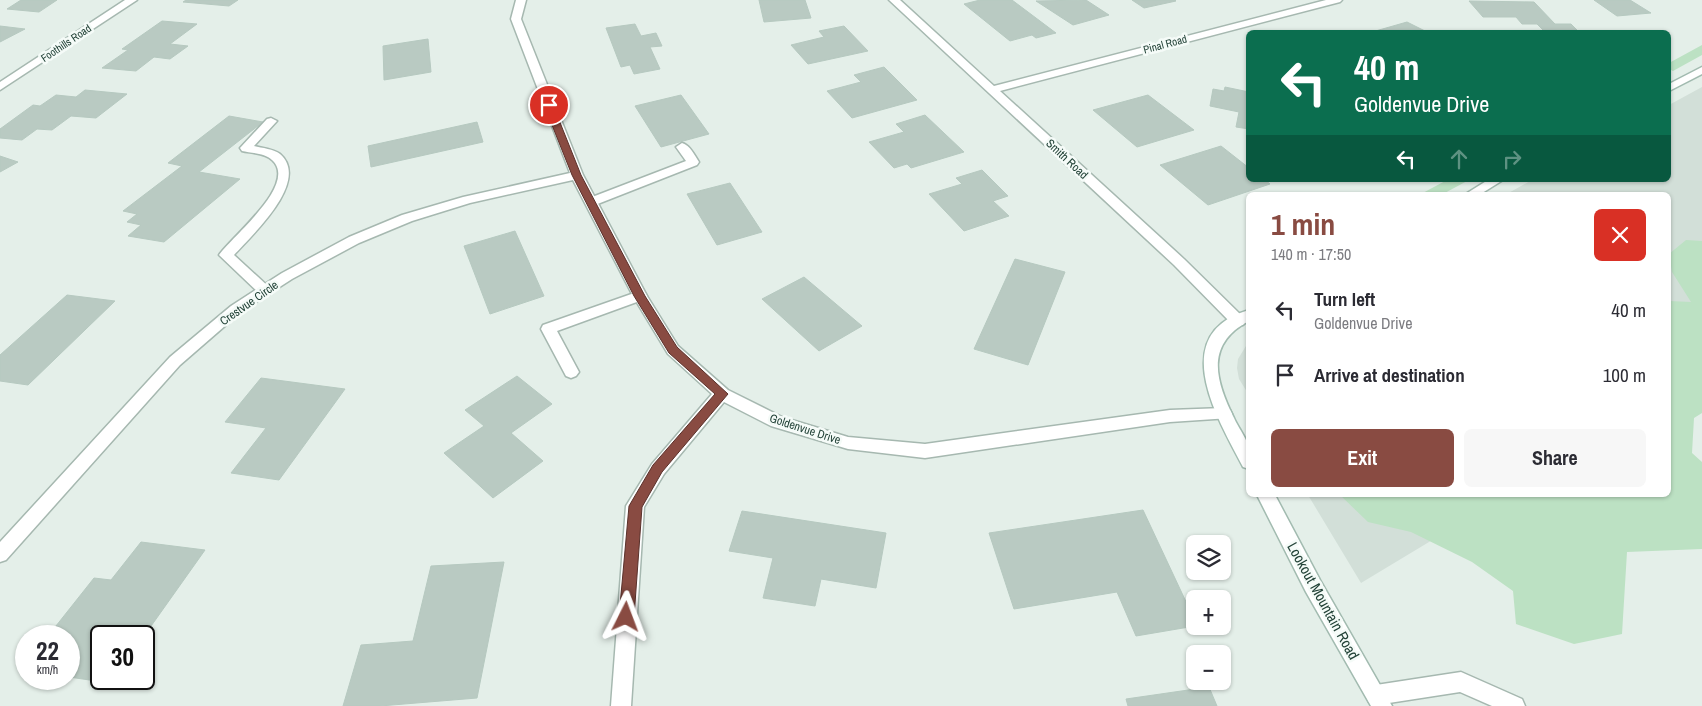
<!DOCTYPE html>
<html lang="en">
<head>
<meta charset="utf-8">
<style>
  :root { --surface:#fff; --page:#f7f7f7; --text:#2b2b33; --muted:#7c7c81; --accent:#894b42 }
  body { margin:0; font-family:"Archivo Narrow",sans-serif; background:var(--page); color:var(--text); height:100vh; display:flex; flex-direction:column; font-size:19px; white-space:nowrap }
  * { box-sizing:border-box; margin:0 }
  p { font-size:16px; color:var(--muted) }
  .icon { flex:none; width:28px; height:28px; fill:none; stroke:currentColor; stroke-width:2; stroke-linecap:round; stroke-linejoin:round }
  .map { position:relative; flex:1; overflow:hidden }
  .drawer { position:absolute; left:1246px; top:192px; width:425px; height:305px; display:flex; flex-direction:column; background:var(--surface); border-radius:8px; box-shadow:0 1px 4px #0004 }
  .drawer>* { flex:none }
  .top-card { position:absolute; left:1246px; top:30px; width:425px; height:152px; border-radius:8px; box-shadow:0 1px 4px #0004; background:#0b6e4f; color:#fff; overflow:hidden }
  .controls { position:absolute; left:1186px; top:535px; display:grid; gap:10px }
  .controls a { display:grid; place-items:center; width:45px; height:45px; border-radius:8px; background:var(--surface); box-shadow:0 1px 4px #0004; font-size:25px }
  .speed { position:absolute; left:15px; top:625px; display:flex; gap:10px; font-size:25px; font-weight:700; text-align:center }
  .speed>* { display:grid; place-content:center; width:65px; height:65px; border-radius:50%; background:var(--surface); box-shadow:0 1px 4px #0004; line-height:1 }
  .speed small { font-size:12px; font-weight:400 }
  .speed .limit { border:2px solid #111; border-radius:8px; background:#fff; color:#111 }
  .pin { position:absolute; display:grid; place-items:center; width:42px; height:42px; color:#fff; margin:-21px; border:2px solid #fff; border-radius:50%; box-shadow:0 1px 5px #0007 }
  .me { position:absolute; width:55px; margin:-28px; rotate:3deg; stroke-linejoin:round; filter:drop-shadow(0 0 4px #0008) }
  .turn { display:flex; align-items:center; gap:18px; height:105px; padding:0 25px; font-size:22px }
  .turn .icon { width:65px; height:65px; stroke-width:2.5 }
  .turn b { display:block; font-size:35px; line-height:42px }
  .lanes { display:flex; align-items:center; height:48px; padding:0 25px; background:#0003; justify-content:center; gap:25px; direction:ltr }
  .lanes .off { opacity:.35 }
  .round { display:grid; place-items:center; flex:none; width:52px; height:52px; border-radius:8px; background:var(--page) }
  .head { display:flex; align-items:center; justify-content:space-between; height:85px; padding:0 25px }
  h1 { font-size:30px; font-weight:700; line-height:38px; color:var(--accent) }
  .action { display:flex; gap:10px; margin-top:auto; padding:10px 25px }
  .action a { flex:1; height:58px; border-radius:8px; background:var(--accent); color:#fff; font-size:20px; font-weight:700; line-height:58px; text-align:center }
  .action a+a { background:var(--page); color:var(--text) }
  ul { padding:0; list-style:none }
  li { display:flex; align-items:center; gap:15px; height:65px; padding:0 25px }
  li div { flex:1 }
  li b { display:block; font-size:19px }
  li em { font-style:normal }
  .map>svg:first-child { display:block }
  .built { fill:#d2dfd8 }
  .green { fill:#bce1c3 }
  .building { fill:#b9cac2; stroke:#b6c9c0 }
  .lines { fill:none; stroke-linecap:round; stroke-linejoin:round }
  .lane-casing { stroke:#a6b8b0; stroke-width:3 }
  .street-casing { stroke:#a6b8b0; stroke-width:3 }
  .secondary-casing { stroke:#a2bbb0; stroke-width:3 }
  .lane { fill:#fff; fill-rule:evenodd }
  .street { fill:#fff; fill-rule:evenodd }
  .secondary { fill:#fff; fill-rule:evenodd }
  .route { fill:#894b42; stroke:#59312b }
  .labels { text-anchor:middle; stroke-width:5; stroke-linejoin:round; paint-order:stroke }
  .far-street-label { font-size:11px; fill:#224237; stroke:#f5fbf8 }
  .street-label { font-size:12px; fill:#224237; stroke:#f5fbf8 }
  .near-street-label { font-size:15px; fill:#224237; stroke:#f5fbf8 }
</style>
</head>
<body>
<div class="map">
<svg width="1702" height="706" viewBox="0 0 1702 706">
  <rect width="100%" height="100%" fill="#e4efe9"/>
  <path class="built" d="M1702 87V378L1669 398V195H1505L1532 180H1669V105Z
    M1249 341V395L1239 379 1237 368 1238 359Z
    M1308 495H1507L1361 583Z"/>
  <path class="green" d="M1702 45V55L1673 71 1669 69V63Z
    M1447 180H1469L1441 195H1419Z
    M1686 240 1702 241V413L1694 418 1692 453 1702 462V549L1627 552 1622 634 1574 644 1516 624 1513 591 1472 562 1411 532 1368 522 1340 495H1669V301L1691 302 1672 272 1669 254Z"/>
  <path class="building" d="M21 0H57L39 12 7 9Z
    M186 0H238L229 6 183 2Z
    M759 0H805L811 18 764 22Z
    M980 0H1012L1056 33 1036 38 1032 35 1010 41 964 4Z
    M1086 0 1109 15 1073 25 1036 1Z
    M1132 0H1175L1176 1 1144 8Z
    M1594 0H1630L1651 13 1617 16Z
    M1469 1 1534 2 1555 24H1571L1579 32H1545L1537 24H1522L1516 17H1483Z
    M162 21 197 24 170 44 188 46 170 59 154 57 136 71 102 68 128 50 122 49Z
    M1407 22 1427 32H1372Z
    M635 24 641 36 656 33 662 46 650 47 660 69 634 74 630 65 621 67 606 28Z
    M0 26 25 29 0 42Z
    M844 26 868 51 808 64 791 45 824 37 819 31Z
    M428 39 431 72 384 80 383 46Z
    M884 67 917 100 852 118 827 91 861 82 854 75Z
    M1225 87 1249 92V129L1236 127 1239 112 1210 106 1213 89 1224 91Z
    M85 90 127 94 96 118 71 116 52 130 37 129 22 140 0 138V129L33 105 40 106 56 95 76 97Z
    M681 95 709 134 661 147 635 106Z
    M1148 95 1194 130 1137 147 1093 110Z
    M925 115 964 152 911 168 907 164 894 168 869 142 904 132 896 124Z
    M229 116 263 122 199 172 240 179 164 242 128 236 141 225 127 222 137 214 123 211 182 166 168 163Z
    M477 122 483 142 371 167 368 146Z
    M1221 146 1249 168V180H1265L1270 184 1208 205 1160 165Z
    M0 156 18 162 0 172Z
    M982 170 1008 196 993 201 1009 216 964 231 929 194 962 184 956 178Z
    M730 183 762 232 717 245 687 194Z
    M515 231 544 296 490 314 464 246Z
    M1015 259 1065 272 1028 365 974 349Z
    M804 277 862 326 819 351 762 299Z
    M67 295 115 301 28 385 0 381V355Z
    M517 376 552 404 511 433 543 461 493 498 444 453 484 426 465 410Z
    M261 378 345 389 279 480 231 473 266 428 225 422Z
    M1143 510 1195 621V626L1136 636 1117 592 1014 609 989 533Z
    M742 511 886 533 876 588 821 579 815 606 763 598 773 558 729 551Z
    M141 542 205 550 144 636H101V679H114L110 683 69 677V636H48L94 578 111 580Z
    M504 562 477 698 380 706H343L361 645 413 641 431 566Z
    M1209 687 1217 706H1128L1126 699Z"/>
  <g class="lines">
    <defs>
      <path id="lane" d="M271 118 277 121 254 146C262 148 274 149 280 154 311 181 252 235 234 255L270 288 272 291 270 294H260L219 255C231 237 299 184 272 160 265 153 250 153 242 151L240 148 267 119Z
        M682 143C690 145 695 156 699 162L697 165 595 205H587L585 202 587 199 686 161 676 147Z
        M640 291 645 293 647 296 645 299 557 331 579 372 576 376 571 378 566 376 541 329 543 325Z
        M1461 672 1522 699 1525 706H1492L1460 692 1376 705 1369 702 1366 695 1369 688 1376 685Z"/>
      <path id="street" d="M125 0H137L0 90V82Z
        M516 0H526L521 19 583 175 647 296 678 346 728 390 782 417 848 437 925 444 1170 410 1224 408 1230 410 1232 414 1230 418 1170 422 925 458 848 449 771 426 724 402 664 474 644 507 631 706H611L626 506 652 464 712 394 668 354 633 296 573 180 470 203 412 221 359 243 292 279 241 312 180 365 6 560 0 562V542L170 357 231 306 282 273 349 237 402 215 463 197 570 173 511 19Z
        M889 0H900L994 86 1326 0H1342L1340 2 1000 91 1184 259 1243 317 1245 321 1243 325H1233L1174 265Z"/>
      <path id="secondary" d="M1702 67V74L1669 91V84Z
        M1488 180H1503L1479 195H1464Z
        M1249 310V321C1205 344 1215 380 1234 418 1238 427 1245 436 1248 445 1250 452 1249 462 1249 469L1243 467C1218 419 1166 334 1249 310Z
        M1257 495H1275L1320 580 1392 706H1371L1306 592Z"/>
    </defs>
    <use href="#lane" class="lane-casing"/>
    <use href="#street" class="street-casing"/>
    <use href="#secondary" class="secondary-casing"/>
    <use href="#lane" class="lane"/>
    <use href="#street" class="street"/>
    <use href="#secondary" class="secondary"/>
  </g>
  <path class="route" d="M546 103 553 105 581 175 645 296 677 347 728 394 662 472 642 507 634 617 632 622 626 624 621 622 619 617 629 506 653 465 715 394 669 353 634 296 572 175 544 105Z"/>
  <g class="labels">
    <g class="far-street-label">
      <text transform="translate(66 43) rotate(-34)" y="4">Foothills Road</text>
      <text transform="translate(1165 44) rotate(-15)" y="4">Pinal Road</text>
    </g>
    <g class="street-label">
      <text transform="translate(1067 159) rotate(43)" y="4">Smith Road</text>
      <text transform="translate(249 303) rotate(-35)" y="4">Crestvue Circle</text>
      <text transform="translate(805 429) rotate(18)" y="4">Goldenvue Drive</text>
    </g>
    <g class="near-street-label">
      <text transform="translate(1323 601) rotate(61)" y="5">Lookout Mountain Road</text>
    </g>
  </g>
</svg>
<div class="controls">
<a><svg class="icon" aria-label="layers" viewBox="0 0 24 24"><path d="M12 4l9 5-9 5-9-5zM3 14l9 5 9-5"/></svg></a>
<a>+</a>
<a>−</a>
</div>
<div class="speed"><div>22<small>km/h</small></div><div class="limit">30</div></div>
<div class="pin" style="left:549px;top:105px;background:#d93025"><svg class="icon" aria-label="arrive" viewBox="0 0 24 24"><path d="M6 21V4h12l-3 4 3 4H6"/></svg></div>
<svg class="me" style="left:626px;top:617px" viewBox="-20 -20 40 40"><path d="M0-17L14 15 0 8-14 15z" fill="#894b42" stroke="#fff" stroke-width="4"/></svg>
<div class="top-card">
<div class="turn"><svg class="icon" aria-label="left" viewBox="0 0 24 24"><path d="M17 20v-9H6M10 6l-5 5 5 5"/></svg><div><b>40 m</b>Goldenvue Drive</div></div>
<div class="lanes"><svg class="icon" aria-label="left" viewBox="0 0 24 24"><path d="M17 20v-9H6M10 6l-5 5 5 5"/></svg><svg class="icon off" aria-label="ahead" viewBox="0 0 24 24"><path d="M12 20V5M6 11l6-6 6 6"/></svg><svg class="icon off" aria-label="right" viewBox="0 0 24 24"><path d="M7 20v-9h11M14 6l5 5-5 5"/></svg></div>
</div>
<section class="drawer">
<div class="head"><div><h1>1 min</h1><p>140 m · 17:50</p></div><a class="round" style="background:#d93025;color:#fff"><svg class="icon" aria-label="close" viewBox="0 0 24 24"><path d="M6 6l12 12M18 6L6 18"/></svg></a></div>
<ul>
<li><svg class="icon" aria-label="left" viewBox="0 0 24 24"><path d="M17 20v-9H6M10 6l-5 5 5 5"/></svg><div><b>Turn left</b><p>Goldenvue Drive</p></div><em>40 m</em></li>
<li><svg class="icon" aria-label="arrive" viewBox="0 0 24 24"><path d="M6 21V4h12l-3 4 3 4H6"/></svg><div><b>Arrive at destination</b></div><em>100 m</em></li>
</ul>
<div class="action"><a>Exit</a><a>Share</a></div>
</section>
</div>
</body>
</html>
